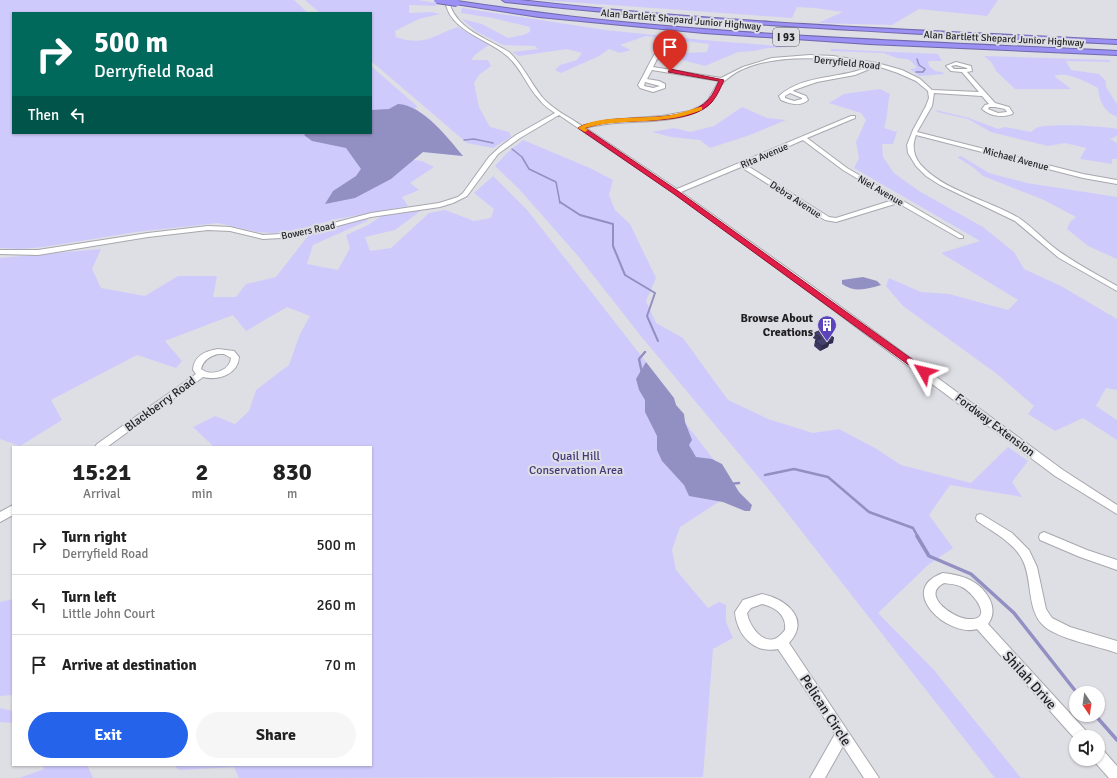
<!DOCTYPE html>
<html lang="en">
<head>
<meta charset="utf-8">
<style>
  :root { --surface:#fff; --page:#f6f6f6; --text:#222; --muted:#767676; --line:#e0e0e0; --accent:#2563eb }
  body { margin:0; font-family:Signika,sans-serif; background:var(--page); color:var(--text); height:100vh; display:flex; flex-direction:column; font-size:15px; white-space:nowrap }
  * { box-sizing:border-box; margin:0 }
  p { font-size:13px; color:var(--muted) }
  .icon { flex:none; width:22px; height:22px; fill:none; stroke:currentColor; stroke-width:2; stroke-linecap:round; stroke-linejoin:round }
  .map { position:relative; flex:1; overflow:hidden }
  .sheet { position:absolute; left:12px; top:446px; width:360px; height:320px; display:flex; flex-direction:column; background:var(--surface); border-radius:0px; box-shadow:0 1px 3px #0004 }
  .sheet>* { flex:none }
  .guide { position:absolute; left:12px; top:12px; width:360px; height:122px; border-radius:0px; box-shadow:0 1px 3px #0004; background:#00695c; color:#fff; overflow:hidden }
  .needle { width:26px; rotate:167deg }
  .buttons { position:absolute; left:1069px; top:686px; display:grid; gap:8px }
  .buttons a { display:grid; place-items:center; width:36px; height:36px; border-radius:50%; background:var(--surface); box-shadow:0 1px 3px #0004; font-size:20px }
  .pin { position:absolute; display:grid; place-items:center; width:34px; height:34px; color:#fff; margin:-41px -17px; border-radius:50% 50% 50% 0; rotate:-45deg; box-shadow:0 0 4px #0007 }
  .pin .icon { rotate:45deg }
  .me { position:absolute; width:44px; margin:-22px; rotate:307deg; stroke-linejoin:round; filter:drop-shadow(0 0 3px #0008) }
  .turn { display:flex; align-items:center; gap:14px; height:84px; padding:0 16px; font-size:18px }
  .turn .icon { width:52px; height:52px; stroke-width:2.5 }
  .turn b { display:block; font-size:28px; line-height:34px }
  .then { display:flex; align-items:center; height:38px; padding:0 16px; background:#0003; gap:8px; font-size:15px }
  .eta { display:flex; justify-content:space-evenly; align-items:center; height:68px; text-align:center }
  .eta b { font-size:24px; font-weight:700; line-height:28px }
  .primary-button { display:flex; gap:8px; margin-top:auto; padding:8px 16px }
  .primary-button a { flex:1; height:46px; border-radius:24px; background:var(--accent); color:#fff; font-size:16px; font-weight:700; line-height:46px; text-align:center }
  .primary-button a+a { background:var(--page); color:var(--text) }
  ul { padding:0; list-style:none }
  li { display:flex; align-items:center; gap:12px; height:60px; padding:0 16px; border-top:1px solid var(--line) }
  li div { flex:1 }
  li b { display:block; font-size:15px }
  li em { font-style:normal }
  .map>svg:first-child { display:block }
  .green { fill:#cecbfc }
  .water { fill:#928fc2 }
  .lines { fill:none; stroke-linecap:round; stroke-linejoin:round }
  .stream-far3 { stroke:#928fc2; stroke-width:1.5 }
  .stream-far2 { stroke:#928fc2; stroke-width:2 }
  .stream-far1 { stroke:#928fc2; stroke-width:2.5 }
  .stream { stroke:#928fc2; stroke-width:3.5 }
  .minor-casing { stroke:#a7a7ae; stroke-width:2 }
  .highway-casing { stroke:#7068aa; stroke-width:2 }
  .minor { fill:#fff; fill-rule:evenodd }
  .highway { fill:#9b90f3; fill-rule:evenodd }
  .highway-bridge-casing { stroke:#7068aa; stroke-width:8; stroke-linecap:butt }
  .highway-bridge { stroke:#9b90f3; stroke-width:6 }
  .wall { fill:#3b375e }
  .shaded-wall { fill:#302d4c }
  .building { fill:#45406d; stroke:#302d4c }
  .route { fill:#e11d48; stroke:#92132f }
  .slow { fill:#f59e0b }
  .labels { text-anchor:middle; stroke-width:4; stroke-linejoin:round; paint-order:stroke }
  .far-street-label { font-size:10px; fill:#1f1f22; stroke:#dedee5 }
  .shield { fill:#dedee5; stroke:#58585c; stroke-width:1 }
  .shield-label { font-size:11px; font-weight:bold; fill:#1f1f22 }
  .poi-label { font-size:12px; font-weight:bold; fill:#1f1f22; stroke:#dedee5; text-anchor:end }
  .street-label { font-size:12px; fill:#1f1f22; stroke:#dedee5 }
  .park-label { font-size:12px; fill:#433979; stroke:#dedee5 }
  .near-street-label { font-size:14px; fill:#1f1f22; stroke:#dedee5 }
</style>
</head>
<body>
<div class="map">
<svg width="1117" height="778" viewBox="0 0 1117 778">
  <rect width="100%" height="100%" fill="#dedee5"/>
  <path class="green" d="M0 0H294L308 13H13V133H371V66L418 107 414 108C433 122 448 138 463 156L423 152 413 160 422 161 434 167 410 183 419 190 402 197 408 206 337 219 292 231 274 233 257 232 218 223 136 232 43 247 21 249 0 248Z
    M305 0H418L437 3 436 6 409 5V13L431 12 440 14 419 19 395 31 396 37C425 47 433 35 458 27L489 45 476 54 471 60H488L491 66 479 75 474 83 479 107 490 127 509 132 511 137 493 148 467 143 371 61V13H320Z
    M542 0H998L987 16 919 9 892 25 818 23 843 12 815 8 797 7 792 18Z
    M462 8 605 30 714 41 792 47 768 48 754 51 738 52 705 66 682 60 685 53 707 52 709 44 646 36 620 45 631 50 620 53 609 49 599 56 561 73 555 70 560 65 577 60 582 53 567 49 519 56 512 52 538 49 535 46 503 45 477 32 462 19 482 24 508 38 523 35 530 32V27L493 18 461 13Z
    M831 49 938 54 942 61H928L929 66 935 71 942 72 945 74 919 76 910 69 917 68 911 61 907 59 897 58 883 53 831 51Z
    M984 56 1109 60 1111 62 1066 61 1071 70 1099 74 1106 81V87L1117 104V117C1104 112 1099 101 1098 88 1086 82 1068 71 1054 76L1071 89H1015L996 71 992 63Z
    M880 89 890 94C887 106 888 117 884 128L897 132 893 144H882L883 157 894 173 919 191 983 227 1014 252 1024 269 1061 286 1117 319V390L1106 388 1096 406 1117 420V440L1083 418 1055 431 1028 414 1034 406 997 374 903 306 886 286 889 278 921 292 949 294 1008 310 1018 300 941 253 980 241 854 168 859 158 856 142 866 120 861 113 829 103 844 94Z
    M742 107 767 118 786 120 750 135 710 148 700 140 671 137 652 132 674 128 690 132 714 126Z
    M936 110 969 118 998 129 1005 127 1031 132C1033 131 1034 129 1036 128 1047 123 1104 126 1117 129V136L1110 139 1117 143V159H1112V164L1080 159 1086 148 1065 143 1048 146 991 132 968 119 937 112Z
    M523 140 590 168 613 180 609 195 615 210 630 224 656 278 646 301 656 323 683 338 728 400 768 419 813 433 839 429 875 448 901 465 971 483 1008 447 1028 461 1012 482 1022 497 950 485 929 515 953 548 928 565 878 613 934 670 1021 778H995L770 491 640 335 578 256 519 189 495 166 507 153Z
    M961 156 989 173 1027 183 1117 197V259L1088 246 1067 229 1070 222 1076 217 1044 200 983 176 974 168 957 157Z
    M493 176 528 211 646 362 643 368 737 490 680 527 672 550 676 570 708 608 719 602 726 605V622L733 638 713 649 703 777 239 778 234 767 179 770 174 765H371V447H214L193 427 215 416 235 424 249 411 256 390 289 365 300 334 310 316 287 307 246 331 233 315 165 341 182 361 176 368 137 355 51 400 62 420 20 446 0 439V258L101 249 92 269 101 288 145 296 178 276H217L213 297H236L246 284 276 277 311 232 368 219 367 221 313 245 307 264 338 270 350 248 346 235 368 225 383 215 423 209 395 230 365 237 370 251 391 248 429 213 445 210 474 221 491 218 494 209 474 193Z
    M13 599V695L0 696V602Z
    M0 708 13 711V723L0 722Z
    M43 765H87L93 778H19L44 769Z"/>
  <path class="water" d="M398 104C423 105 448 138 463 156L423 152 391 179 355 198 325 204 333 191 356 176 361 169 346 148 312 141 304 135 307 133H371V110L389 109Z
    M863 277 877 281 881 285C867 289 855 293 842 284V280Z
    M646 362 674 398 676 405 684 414 685 422 692 440 689 445 696 457 712 459 722 464 739 492 752 505 750 511H745L723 502 689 496 684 485 662 461 657 450V436L645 412V400L639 390 636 379Z"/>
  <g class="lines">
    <path class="stream-far3" d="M916 72H923L925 69 919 65 917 59
      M464 140 474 139 493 143
      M512 149 522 157 529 169 556 182 560 203"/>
    <path class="stream-far2" d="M560 202 580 215 613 224V246L625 275 655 293 647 316 658 341"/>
    <path class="stream-far1" d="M642 373 639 359 645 352
      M765 475 794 469 828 477 869 512 913 528 918 537
      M730 484 739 483"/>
    <path class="stream" d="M917 536 929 556 971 574 1014 613 1077 693
      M1095 715 1117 740"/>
    <defs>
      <path id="minor" d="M445 0H449C453 28 488 39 509 52 523 65 530 82 542 97 552 109 569 117 582 126L608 120 662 116 690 111 701 106 708 100 719 81 652 70 647 79 659 81 665 84V88L653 92 640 88 638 85C642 79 653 55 657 51 665 46 676 49 681 55L673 59H657L653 67 721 78 743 67 772 58 810 55 833 56 877 63 902 70 920 79 932 90 979 92 962 72 951 71 946 66 956 62 971 66 972 71 967 72 995 103 1009 107 1013 113 1012 114C1002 118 990 116 982 109L985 105 989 104 982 96 934 93 932 106 917 132 1083 174 1117 180V184L1083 178 916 135C912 145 913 155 920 164 943 191 989 200 1019 218 1031 226 1041 237 1052 246 1072 262 1095 273 1117 286V291L1059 258 1015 221 940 185 926 176 916 166 908 153 907 145 913 130 926 106 929 98 928 91 916 81 898 73 877 66 855 75 817 82 794 90 793 91 806 96 808 100C800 107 790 104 781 100L779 96C804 73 843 80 872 65 831 57 760 51 727 79 712 91 718 104 694 113 659 126 621 118 586 128L677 189 851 116H855V118L807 138 847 168 963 236V238H959L898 203 836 222 825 220 741 167 681 192 822 293 1063 470 1117 505V514L1055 476 816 297 674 193 559 115 520 138 498 154 467 196 453 203 440 207 371 217 307 234 281 238 263 239 230 231 208 230 148 237 38 255 0 254V250H38L148 233 208 226 230 227 263 235 281 234 307 230 371 213 439 203 458 197 463 193 489 157 501 146 516 135 555 113C549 109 543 105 539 99 526 85 521 67 506 55 486 38 449 31 445 0ZM664 52H671L676 55 672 57 659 56ZM956 65 967 68V69H954L951 66ZM645 82 660 86 653 88 644 86ZM790 93 802 98V99L794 101 785 98V96ZM989 107H995L1005 109 1007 112 998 113 988 109ZM803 140 843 170 893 200 836 218 829 217 746 165Z
        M218 349 234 351 239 357C238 374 219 381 203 377L107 447H95L97 444 196 374 193 370C194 356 205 351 218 349ZM218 354H224L231 358C230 371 211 377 201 369 203 360 210 356 218 354Z
        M13 505V515L0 522V512Z
        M981 514 1012 533 1029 550 1037 567 1046 609 1052 618 1070 627 1117 641V653C1097 646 1060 639 1045 627 1026 611 1033 581 1023 561 1015 543 993 532 977 521L976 518 977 515Z
        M1044 532 1087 550 1117 560V570L1080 557 1040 540 1039 537 1040 534Z
        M943 573C953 574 962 576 970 580 986 588 1000 608 988 624L1087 732 1089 737H1076V740L977 629C949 638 895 590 943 573ZM944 583C950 584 956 584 962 587 974 593 995 621 968 619 953 618 920 595 944 583Z
        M762 594C786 599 811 619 789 643L879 778H864L843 746 825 778H810L835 734 778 649C754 654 737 635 735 612L743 600ZM762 604C775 607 787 615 785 630 783 632 781 635 778 637 764 647 749 626 747 613L751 608Z
        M1098 748 1103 750 1117 766V778H1109L1093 760 1098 759Z"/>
      <path id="highway" d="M502 0H520C718 23 918 30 1117 40V44C913 33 708 25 505 2Z
        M457 1C512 9 567 17 622 22 787 38 952 43 1117 51V55L869 44 704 33 539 17 455 4V2Z"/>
    </defs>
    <use href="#minor" class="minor-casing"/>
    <use href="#highway" class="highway-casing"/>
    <use href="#minor" class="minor"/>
    <use href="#highway" class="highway"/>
    <defs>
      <path id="highway-bridge" d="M437 0 457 3"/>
    </defs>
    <use href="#highway-bridge" class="highway-bridge-casing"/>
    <use href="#highway-bridge" class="highway-bridge"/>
  </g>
  <path class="wall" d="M814 333 833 343 829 344 828 347 820 351 814 346 815 341 816 340 813 338Z"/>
  <path class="shaded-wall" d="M834 338 833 343 829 344 828 347 820 351 822 346 828 341Z"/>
  <path class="building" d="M823 329 834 338 828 341 830 342 822 346 815 341 821 338 814 333Z"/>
  <path class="route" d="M670 69 724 80C721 87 717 96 712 102 692 125 635 119 606 123 599 124 592 126 585 128L678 191 927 370 928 372 927 374H921L674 194 578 128C583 124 592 123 598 122 628 114 686 124 708 100 713 95 716 87 719 81L668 72Z"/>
  <path class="slow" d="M700 107H702V110C690 114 678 118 666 119 639 123 612 120 585 128L588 130 585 132 578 128C596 115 642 119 664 116 677 115 688 110 700 107Z"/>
  <defs>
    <symbol id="building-pin" viewBox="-11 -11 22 30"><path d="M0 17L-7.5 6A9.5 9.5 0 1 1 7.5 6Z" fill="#5c43bb" stroke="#dedee5"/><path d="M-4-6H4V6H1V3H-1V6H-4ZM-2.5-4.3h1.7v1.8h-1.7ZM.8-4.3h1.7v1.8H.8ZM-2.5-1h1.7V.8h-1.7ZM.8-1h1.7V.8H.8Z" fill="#fff"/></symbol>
  </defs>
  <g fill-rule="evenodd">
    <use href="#building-pin" x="816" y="314" width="22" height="30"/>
  </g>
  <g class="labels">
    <g class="far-street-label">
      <text transform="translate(681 19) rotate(5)" y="4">Alan Bartlett Shepard Junior Highway</text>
      <text transform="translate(1004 38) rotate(3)" y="4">Alan Bartlett Shepard Junior Highway</text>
      <text transform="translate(847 62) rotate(6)" y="4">Derryfield Road</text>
      <text transform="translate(764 155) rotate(-23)" y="4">Rita Avenue</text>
      <text transform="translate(1016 158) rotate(15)" y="4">Michael Avenue</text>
      <text transform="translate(881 190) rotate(30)" y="4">Niel Avenue</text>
      <text transform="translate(796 199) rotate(33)" y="4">Debra Avenue</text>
      <text transform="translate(308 230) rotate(-12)" y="4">Bowers Road</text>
    </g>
    <rect class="shield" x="773" y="28" width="26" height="18" rx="3"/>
    <g class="shield-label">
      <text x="786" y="41">I 93</text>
    </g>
    <g class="poi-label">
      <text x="813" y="322">Browse About<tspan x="813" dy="14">Creations</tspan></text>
    </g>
    <g class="street-label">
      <text transform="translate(160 404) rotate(-36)" y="4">Blackberry Road</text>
      <text transform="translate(995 425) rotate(37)" y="4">Fordway Extension</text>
    </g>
    <g class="park-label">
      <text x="576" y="460">Quail Hill<tspan x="576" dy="14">Conservation Area</tspan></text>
    </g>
    <g class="near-street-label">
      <text transform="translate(1030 680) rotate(48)" y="5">Shilah Drive</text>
      <text transform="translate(826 710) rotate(57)" y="5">Pelican Circle</text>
    </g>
  </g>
</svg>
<div class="buttons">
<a><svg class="needle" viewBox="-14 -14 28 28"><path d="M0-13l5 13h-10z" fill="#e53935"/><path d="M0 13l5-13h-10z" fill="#767676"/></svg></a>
<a><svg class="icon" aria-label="sound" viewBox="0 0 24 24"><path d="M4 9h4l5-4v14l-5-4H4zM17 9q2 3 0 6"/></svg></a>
</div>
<div class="pin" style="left:670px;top:71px;background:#d93025"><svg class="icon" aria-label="arrive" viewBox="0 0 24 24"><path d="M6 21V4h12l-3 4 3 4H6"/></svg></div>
<svg class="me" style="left:924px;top:372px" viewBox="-20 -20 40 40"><path d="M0-17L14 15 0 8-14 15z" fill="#e11d48" stroke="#fff" stroke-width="4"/></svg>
<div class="guide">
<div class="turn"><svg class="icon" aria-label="right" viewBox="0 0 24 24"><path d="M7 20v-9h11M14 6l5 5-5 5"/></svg><div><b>500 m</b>Derryfield Road</div></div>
<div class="then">Then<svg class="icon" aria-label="left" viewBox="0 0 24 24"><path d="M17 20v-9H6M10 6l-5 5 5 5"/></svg></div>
</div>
<section class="sheet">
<div class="eta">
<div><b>15:21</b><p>Arrival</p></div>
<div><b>2</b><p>min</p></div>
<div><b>830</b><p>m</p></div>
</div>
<ul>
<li><svg class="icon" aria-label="right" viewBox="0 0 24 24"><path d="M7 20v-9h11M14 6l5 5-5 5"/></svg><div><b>Turn right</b><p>Derryfield Road</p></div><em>500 m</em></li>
<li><svg class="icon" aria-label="left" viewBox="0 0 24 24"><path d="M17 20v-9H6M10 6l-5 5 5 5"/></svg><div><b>Turn left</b><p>Little John Court</p></div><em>260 m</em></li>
<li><svg class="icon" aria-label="arrive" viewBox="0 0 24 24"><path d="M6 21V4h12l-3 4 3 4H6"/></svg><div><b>Arrive at destination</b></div><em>70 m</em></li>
</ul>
<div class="primary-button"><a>Exit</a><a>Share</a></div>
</section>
</div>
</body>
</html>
